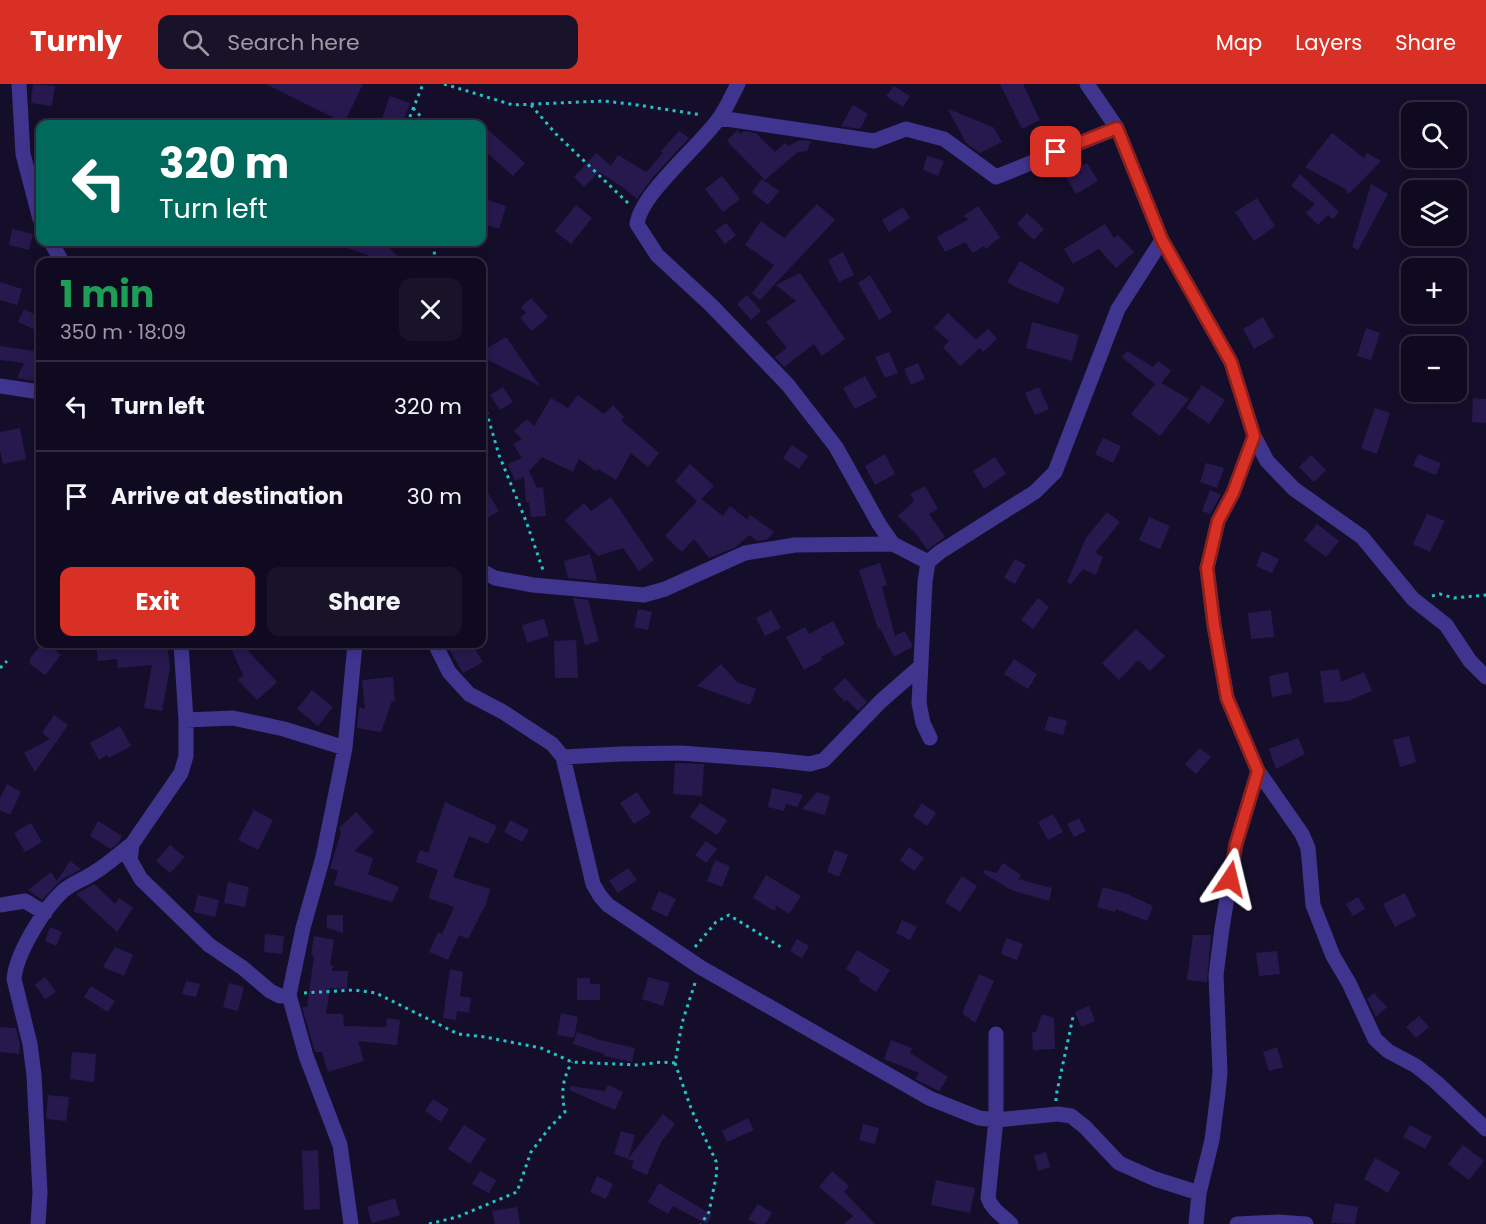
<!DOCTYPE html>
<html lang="en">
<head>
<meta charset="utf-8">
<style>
  :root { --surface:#100a20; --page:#191329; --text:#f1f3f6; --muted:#9c9aa5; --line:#302b3e; --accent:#d93025 }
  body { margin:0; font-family:Poppins,sans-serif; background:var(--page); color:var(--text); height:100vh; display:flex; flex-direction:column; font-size:22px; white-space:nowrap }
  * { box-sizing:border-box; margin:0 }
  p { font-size:20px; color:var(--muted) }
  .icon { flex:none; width:33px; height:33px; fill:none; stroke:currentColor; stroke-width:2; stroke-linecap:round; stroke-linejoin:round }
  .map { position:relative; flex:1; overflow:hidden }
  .drawer { position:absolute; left:36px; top:174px; width:450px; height:390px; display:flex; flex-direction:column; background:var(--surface); border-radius:12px; box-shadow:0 3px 15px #0003,0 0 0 2px var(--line) }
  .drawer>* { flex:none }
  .guide { position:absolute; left:36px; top:36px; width:450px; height:126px; border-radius:12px; box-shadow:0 3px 15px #0003,0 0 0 2px var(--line); background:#00695c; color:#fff; overflow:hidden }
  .tools { position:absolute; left:1401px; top:18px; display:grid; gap:12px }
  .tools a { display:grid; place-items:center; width:66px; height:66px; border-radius:12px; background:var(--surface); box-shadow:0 3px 15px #0003,0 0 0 2px var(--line); font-size:30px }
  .pin { position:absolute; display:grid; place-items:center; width:51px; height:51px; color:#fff; margin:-26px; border-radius:12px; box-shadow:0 3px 9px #0006 }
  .me { position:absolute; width:66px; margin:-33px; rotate:10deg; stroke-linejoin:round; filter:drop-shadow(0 0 4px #0008) }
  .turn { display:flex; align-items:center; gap:21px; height:126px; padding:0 24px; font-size:27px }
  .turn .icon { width:78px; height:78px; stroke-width:2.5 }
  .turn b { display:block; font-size:42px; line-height:51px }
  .round { display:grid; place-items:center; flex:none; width:63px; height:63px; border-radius:12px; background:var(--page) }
  .head { display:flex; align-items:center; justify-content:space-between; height:102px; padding:0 24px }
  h1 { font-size:36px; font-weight:700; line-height:45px; color:#1e9e55 }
  .action { display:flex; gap:12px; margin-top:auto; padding:12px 24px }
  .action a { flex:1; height:69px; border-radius:12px; background:var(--accent); color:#fff; font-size:24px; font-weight:700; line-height:69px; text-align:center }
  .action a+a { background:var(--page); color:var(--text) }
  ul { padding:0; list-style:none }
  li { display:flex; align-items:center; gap:18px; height:90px; padding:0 24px; border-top:2px solid var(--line) }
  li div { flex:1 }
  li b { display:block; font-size:22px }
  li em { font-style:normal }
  header { display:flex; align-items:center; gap:36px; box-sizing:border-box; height:84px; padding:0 30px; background:var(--accent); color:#fff }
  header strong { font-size:28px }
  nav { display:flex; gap:33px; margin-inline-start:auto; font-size:21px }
  .search { width:420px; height:54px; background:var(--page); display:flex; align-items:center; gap:15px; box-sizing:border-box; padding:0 21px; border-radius:12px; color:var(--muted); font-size:22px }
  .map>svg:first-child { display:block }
  .building { fill:#27194e }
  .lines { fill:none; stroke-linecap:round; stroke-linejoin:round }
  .path { stroke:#25c3c6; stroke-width:3; stroke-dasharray:3 4.5; stroke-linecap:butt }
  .minor { stroke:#40358e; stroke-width:15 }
  .route-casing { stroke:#8d1f18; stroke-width:15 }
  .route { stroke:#d93025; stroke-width:10 }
</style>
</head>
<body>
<header>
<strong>Turnly</strong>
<div class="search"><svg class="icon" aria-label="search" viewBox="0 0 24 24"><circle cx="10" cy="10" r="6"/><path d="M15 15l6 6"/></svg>Search here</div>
<nav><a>Map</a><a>Layers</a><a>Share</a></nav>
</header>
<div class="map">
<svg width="1486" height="1140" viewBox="0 0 1486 1140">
  <rect width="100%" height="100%" fill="#150e2b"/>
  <path class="building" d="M33 0 55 2 52 22 31 19Z
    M266 0H363L344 39Z
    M1000 0H1023L1040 36 1022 45Z
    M894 2 910 12 903 23 886 12Z
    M390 12 410 19 402 40H380Z
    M853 21 868 30 860 45 841 42Z
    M948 25 993 43 1002 58 980 69 966 59Z
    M482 40 525 79 513 92 486 68 482 66Z
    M737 46 741 50 744 47 756 49 775 68 785 59 788 62 800 56 811 57 807 67 798 68 765 96 727 57Z
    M679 47 689 54 653 93 637 115 624 104 599 88 584 103 574 93 596 69 611 82 618 71 646 88 663 69 661 67Z
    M1332 49 1364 74 1367 69 1381 77 1349 110 1346 108 1347 106 1305 83Z
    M927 72 944 77 938 92 923 86Z
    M1087 79 1098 97 1076 110 1065 92Z
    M1300 90 1339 128 1333 135 1328 131 1318 141 1306 129 1315 120 1291 102Z
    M722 92 740 115 723 128 705 105Z
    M762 95 779 107 768 121 752 108Z
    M1371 100 1388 110 1358 166 1352 163Z
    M482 114 506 122 499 145 482 139Z
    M1257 114 1275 142 1254 157 1235 128Z
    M817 120 835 136 760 216 752 209 774 181 745 161 761 137 784 154Z
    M576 121 592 134 571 160 555 147Z
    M978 122 1002 156 999 154 986 165 984 162 973 169 965 158 945 168 937 153 969 135 963 132Z
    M903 123 910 134 889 148 882 136Z
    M1027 129 1044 145 1034 156 1017 140Z
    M726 139 736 151 725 160 715 147Z
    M1105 140 1114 154 1118 151 1134 168 1116 184 1099 165 1073 180 1064 165Z
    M12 145 33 150 29 166 9 161Z
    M334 158H383L404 178H379L374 173 334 160Z
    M843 168 854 191 839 198 828 176Z
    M1020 177 1065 204 1058 220 1020 205 1007 198Z
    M800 189 845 255 822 272 814 260 784 283 775 273 787 264 766 238 796 217 776 201Z
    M870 191 892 228 879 236 858 199Z
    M0 198 22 205 17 221 0 216Z
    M747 211 761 227 751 236 737 220Z
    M531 214 548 233 532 247 520 234 526 229 521 223Z
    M24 225 40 233V248L18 238Z
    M948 229 976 256 988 245 997 255 983 268 980 264 960 282 943 263 949 257 934 244Z
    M1263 233 1274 253 1254 265 1243 245Z
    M1032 238 1079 251 1072 277 1026 264Z
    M1366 244 1380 249 1371 276 1357 272Z
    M506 253 540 302 482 273V267Z
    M0 262 40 268V298L17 294 24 279 0 276Z
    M1127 267 1153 283 1158 277 1171 287 1161 299 1189 315 1160 352 1131 330 1155 300 1122 273Z
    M889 268 898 289 885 294 875 273Z
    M918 279 925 295 911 301 904 285Z
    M865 292 877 313 855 325 843 304Z
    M1202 301 1225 316 1209 340 1186 324Z
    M503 303 513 318 500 326 490 311Z
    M1039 303 1049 325 1035 331 1025 309Z
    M578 311 604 330 613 321 624 333 621 336 659 369 648 383 631 369 616 396 598 385 596 387 579 375 573 388 542 373 529 387 537 404 543 403 546 432 531 433 529 418H526L524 393 515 397 508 380 522 374 513 360 522 355 514 347 527 335 534 342 551 314 568 324Z
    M1473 314 1486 315V339L1472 338Z
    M1375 324 1390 329 1377 370 1361 364Z
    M20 344 26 375 3 380 0 366V348Z
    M1103 354 1121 362 1113 379 1095 370Z
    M792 361 808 372 799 385 783 374Z
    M885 370 895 390 875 401 865 382Z
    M1418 370 1441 379 1436 391 1413 382Z
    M1311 371 1326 386 1314 398 1299 383Z
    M995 373 1006 390 984 405 973 387Z
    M1206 379 1224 384 1217 404 1200 398Z
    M690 380 714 402 701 415 723 432 730 422 748 436 749 430 774 448 768 455 758 457 749 451 736 463 709 474 694 455 682 468 665 452 697 417 675 397Z
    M482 399 499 427 482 437Z
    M925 402 938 425 929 430 945 453 927 466 918 452 898 432 914 417 910 410Z
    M1210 406 1221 411 1210 430 1202 427Z
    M611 413 654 476 639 487 623 464 598 472 565 436 584 419 591 427Z
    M1107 428 1120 438 1095 469 1103 473 1096 491 1083 485 1071 500 1067 498 1086 454Z
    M1427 430 1445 437 1430 468 1413 460Z
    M1149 433 1170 442 1160 465 1139 456Z
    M1317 440 1339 457 1326 473 1304 456Z
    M1262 467 1279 475 1272 489 1256 482Z
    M590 470 597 497 568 494 564 477Z
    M1015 475 1026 481 1015 500 1004 494Z
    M880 479 887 501 882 503 895 552 905 547 912 561V563L894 573 880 544 878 545 859 486Z
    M573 514 588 516 599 557 585 561Z
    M1038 514 1049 523 1033 545 1021 536Z
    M638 525 652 528 648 546 634 543Z
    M771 526 781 544 765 552 756 534Z
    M1271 526 1274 553 1251 555 1248 529Z
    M544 535 549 552 527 559 522 541Z
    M833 537 845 560 821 573 822 576 804 586 786 553 805 543 809 550Z
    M1136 545 1165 572 1150 587 1138 576 1119 596 1102 579Z
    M576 556 578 594H555L554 557Z
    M42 560H47L61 571 45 591 30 580V574Z
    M96 560H167L170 583 162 627 144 624 152 581 118 584 117 575 98 577Z
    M229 560H242L277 598 257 616 238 596 243 591Z
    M446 560H472L483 578 463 589Z
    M1014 575 1037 590 1028 605 1004 590Z
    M721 580 737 598 756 605 750 621 697 602Z
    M1339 585 1341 598 1364 588 1372 607 1348 617 1324 619 1320 587Z
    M1288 588 1292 609 1272 613 1269 592Z
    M393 593 395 617H392L381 648 357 644 359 623 365 625 362 596Z
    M845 594 867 618 858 627 847 616 845 618 833 605Z
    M312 606 333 623 318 642 297 625Z
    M54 631 68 641 35 688 24 669 50 655 42 649Z
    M1049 632 1067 637 1063 651 1044 646Z
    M120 642 131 662 109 674 107 671 99 676 90 659Z
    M1409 652 1416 678 1400 683 1393 656Z
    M1298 654 1305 670 1276 685 1269 665Z
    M1200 664 1211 673 1196 690 1185 680Z
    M675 679 704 680 702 712 673 710Z
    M7 700 21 708 10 731 0 726V714Z
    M772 704 803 711 797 723 786 720 784 727 768 723Z
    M637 708 651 729 634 740 620 719Z
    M817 708 830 712 825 731 802 725Z
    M445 718 497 742 488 760 469 752 453 793 490 805 486 820 468 855 459 851 448 876 429 868 438 848 442 850 454 823 428 814 438 786 416 778 420 766 428 769Z
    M700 719 727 736 717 751 690 733Z
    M922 719 936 729 927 742 913 732Z
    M254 726 273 736 258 766 238 756Z
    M356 728 374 748 354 767 373 774 368 790 399 803 392 818 334 801 338 787 330 784 341 748 339 744Z
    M1053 730 1063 748 1048 756 1038 738Z
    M1079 734 1086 747 1074 753 1067 740Z
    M510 736 529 746 522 758 504 748Z
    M98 737 122 752 119 758 111 765 90 752Z
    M31 739 42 758 25 768 14 749Z
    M706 757 717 765 706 779 695 771Z
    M170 761 185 773 170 789 156 777Z
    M909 763 924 774 914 787 900 776Z
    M835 766 848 771 839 793 827 788Z
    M715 776 730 782 722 803 707 797Z
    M70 777 81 785 61 796 42 816 28 806 51 788 57 797Z
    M1003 779 1021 791 1018 795 1052 804 1049 817 1011 806 983 789 985 786 997 789Z
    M628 784 637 796 618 809 609 797Z
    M766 791 801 812 789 830 777 822 774 827 753 814Z
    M962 792 977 802 960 828 945 818Z
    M228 798 249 803 245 823 224 819Z
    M94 800 115 820 119 814 133 824 117 848 76 810Z
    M1103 803 1127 810 1153 822 1147 837 1116 825 1115 828 1097 823Z
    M659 807 676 815 667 833 651 825Z
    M1405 809 1416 832 1395 843 1383 820Z
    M198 811 219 816 215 833 194 828Z
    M1358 813 1365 825 1353 832 1346 820Z
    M327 831H343V849L327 844Z
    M902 836 917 843 910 856 896 849Z
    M50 843 62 848 56 862 45 857Z
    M265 850 284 852 282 870 264 868Z
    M1193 851H1211L1207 898 1187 896Z
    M314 852 334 856 330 881H333L332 887H348L347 905 330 904 326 930H343L344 942 386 943 387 934 400 936 397 961 358 957 364 977 328 988 322 968H315L302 923H307L314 872 311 871Z
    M1006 854 1023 860 1017 876 1001 870Z
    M797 855 809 862 802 874 790 867Z
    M115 863 133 871 124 892 103 883Z
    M857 866 890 886 876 908 859 897 860 894 846 885Z
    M1277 867 1280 890 1259 892 1256 869Z
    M450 885 463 888 460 912 471 914 469 929 457 927 456 936 443 934Z
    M979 890 994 897 975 939 962 929Z
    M45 893 56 908 45 915 35 901Z
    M648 893 670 899 663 922 642 915Z
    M577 894H590V900H600V916H577Z
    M186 897 200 900 196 913 182 910Z
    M229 899 244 903 238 927 223 923Z
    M91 902 115 917 108 928 84 913Z
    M1374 909 1387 923 1376 933 1367 915Z
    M1089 922 1095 937 1081 943 1075 928Z
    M561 929 578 933 574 954 557 951Z
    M1042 930 1054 934 1055 965 1033 966 1032 948H1036Z
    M1419 932 1429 943 1416 954 1406 943Z
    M0 943 16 944 20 960 19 970 0 968Z
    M577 948 596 954V955L635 964 632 978 604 972V970L573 960Z
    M891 956 912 964 910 969 948 993 939 1007 915 995 919 989 884 975Z
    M1277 963 1283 983 1269 987 1263 968Z
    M72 968 96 970 94 998 70 995Z
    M608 1001 623 1008 615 1026 569 1006 570 1002 605 1007Z
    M48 1011 69 1013 66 1037 46 1035Z
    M433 1015 449 1025 441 1038 425 1027Z
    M663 1030 675 1040 661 1058 647 1091 631 1084 634 1077 628 1075Z
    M748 1034 754 1046 727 1058 722 1047Z
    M863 1040 879 1044 875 1060 859 1056Z
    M464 1041 486 1055 470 1080 448 1065Z
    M1410 1041 1432 1053 1425 1065 1403 1053Z
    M621 1047 635 1051 628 1075 614 1070Z
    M1463 1061 1484 1077 1469 1096 1448 1080Z
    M318 1066 320 1125 304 1126 302 1067Z
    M1046 1068 1050 1083 1038 1087 1034 1072Z
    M1375 1074 1400 1088 1388 1109 1364 1095Z
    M480 1087 496 1096 489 1109 472 1100Z
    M832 1087 849 1102 844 1108 875 1140H844L853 1132 819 1103Z
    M597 1092 613 1100 606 1115 590 1108Z
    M936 1096 975 1104 970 1129 931 1121Z
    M659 1099 712 1131 707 1140 673 1122 668 1130 648 1118Z
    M395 1114 400 1131 372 1139 367 1123Z
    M1335 1119 1358 1123 1355 1140 1331 1139Z
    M758 1120 772 1129 765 1140H757L748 1135Z
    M517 1123 520 1140H495L492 1127Z"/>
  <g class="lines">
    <path class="path" d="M444 0 513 21 603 17 631 20 702 31
      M531 21 556 50 629 120
      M413 24 428 40
      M102 40H104
      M407 40 423 0
      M433 178 436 158
      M482 313 499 371 526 437 543 486
      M1432 512 1440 510 1454 514 1486 511
      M0 584 7 577
      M695 863 716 838 729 831 781 863
      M695 899 682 939 675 979 692 1027 716 1077 717 1088 709 1128 701 1140
      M304 909 354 906 376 909 458 950 485 953 541 964 572 978 637 981 662 978 675 979
      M1056 1017V1012L1073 933
      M429 1140 457 1133 517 1108 531 1068 550 1043 565 1028C561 1009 562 996 572 978"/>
    <path class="minor" d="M19 0 23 70 40 135
      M738 0C732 11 727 23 720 33 701 61 641 109 637 140L657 171 712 222 788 301 836 363 879 440 893 460 928 478
      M1087 0 1117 44 1162 156 1231 278 1254 352 1267 377 1294 405 1362 453 1413 515 1446 541 1470 577 1486 593
      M720 34 874 57 906 45 944 55 996 93 1117 44
      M51 158 62 178
      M0 302 40 308
      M1254 352 1233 409 1218 437 1207 484 1214 541 1227 614 1258 687 1302 750 1308 764 1313 821 1333 872 1349 899 1375 955 1388 967 1416 982 1436 998 1486 1045
      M482 487 495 494 533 501 644 511 665 505 745 469 795 461 893 460
      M181 560 186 636V672L181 689 132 760 130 776 141 795 209 861 243 884 270 907 280 912 289 911
      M435 560 449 588 469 610 503 628 552 660 563 673 593 800 600 812 608 821 700 883 929 1014 979 1034 996 1036 1058 1030 1071 1032 1085 1043 1119 1079 1155 1095 1199 1109
      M186 636 233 634 284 645 345 664
      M930 654 923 639 919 619 925 498 928 478 940 468 1035 408 1055 388 1118 225 1162 156
      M563 673 621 670 681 669 775 676 810 680 824 676 881 617 921 582
      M0 821 25 817 45 829
      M996 950V1036L988 1114C992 1126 1002 1131 1011 1140
      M38 1140 40 1109 34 991 30 960 14 895C16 870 44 824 63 807 72 799 85 795 95 788 108 780 120 769 132 760
      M351 1140 340 1061 306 972 289 911 303 844 323 773 345 664 355 560
      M1196 1140 1199 1109 1212 1056 1218 1009 1220 988 1216 891 1222 844 1236 760 1258 687
      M1237 1140 1278 1138 1306 1140"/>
  </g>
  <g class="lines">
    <defs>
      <path id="route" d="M1056 68 1117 44 1162 156 1231 278 1254 352 1233 409 1218 437 1207 484 1214 541 1227 614 1258 687 1236 760 1230 795"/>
    </defs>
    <use href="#route" class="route-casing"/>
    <use href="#route" class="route"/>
  </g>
</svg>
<div class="tools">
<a><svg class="icon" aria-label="search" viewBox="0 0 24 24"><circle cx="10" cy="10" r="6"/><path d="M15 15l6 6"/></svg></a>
<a><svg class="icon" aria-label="layers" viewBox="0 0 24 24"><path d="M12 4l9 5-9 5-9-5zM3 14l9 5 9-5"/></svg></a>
<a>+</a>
<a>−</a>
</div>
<div class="pin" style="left:1056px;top:68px;background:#d93025"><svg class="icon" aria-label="arrive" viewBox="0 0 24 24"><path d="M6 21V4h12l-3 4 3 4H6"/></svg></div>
<svg class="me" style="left:1230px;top:795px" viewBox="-20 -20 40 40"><path d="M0-17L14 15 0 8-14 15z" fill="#d93025" stroke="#fff" stroke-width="4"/></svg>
<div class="guide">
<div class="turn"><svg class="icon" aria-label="left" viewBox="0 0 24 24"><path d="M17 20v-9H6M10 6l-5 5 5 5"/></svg><div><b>320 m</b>Turn left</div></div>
</div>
<section class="drawer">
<div class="head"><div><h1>1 min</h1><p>350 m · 18:09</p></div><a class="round"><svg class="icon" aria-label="close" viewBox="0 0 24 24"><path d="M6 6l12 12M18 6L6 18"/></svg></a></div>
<ul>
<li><svg class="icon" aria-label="left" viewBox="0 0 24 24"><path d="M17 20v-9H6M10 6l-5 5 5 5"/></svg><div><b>Turn left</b></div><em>320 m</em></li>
<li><svg class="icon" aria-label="arrive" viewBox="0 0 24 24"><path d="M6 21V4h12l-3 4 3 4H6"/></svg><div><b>Arrive at destination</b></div><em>30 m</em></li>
</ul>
<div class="action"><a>Exit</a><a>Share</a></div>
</section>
</div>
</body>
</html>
